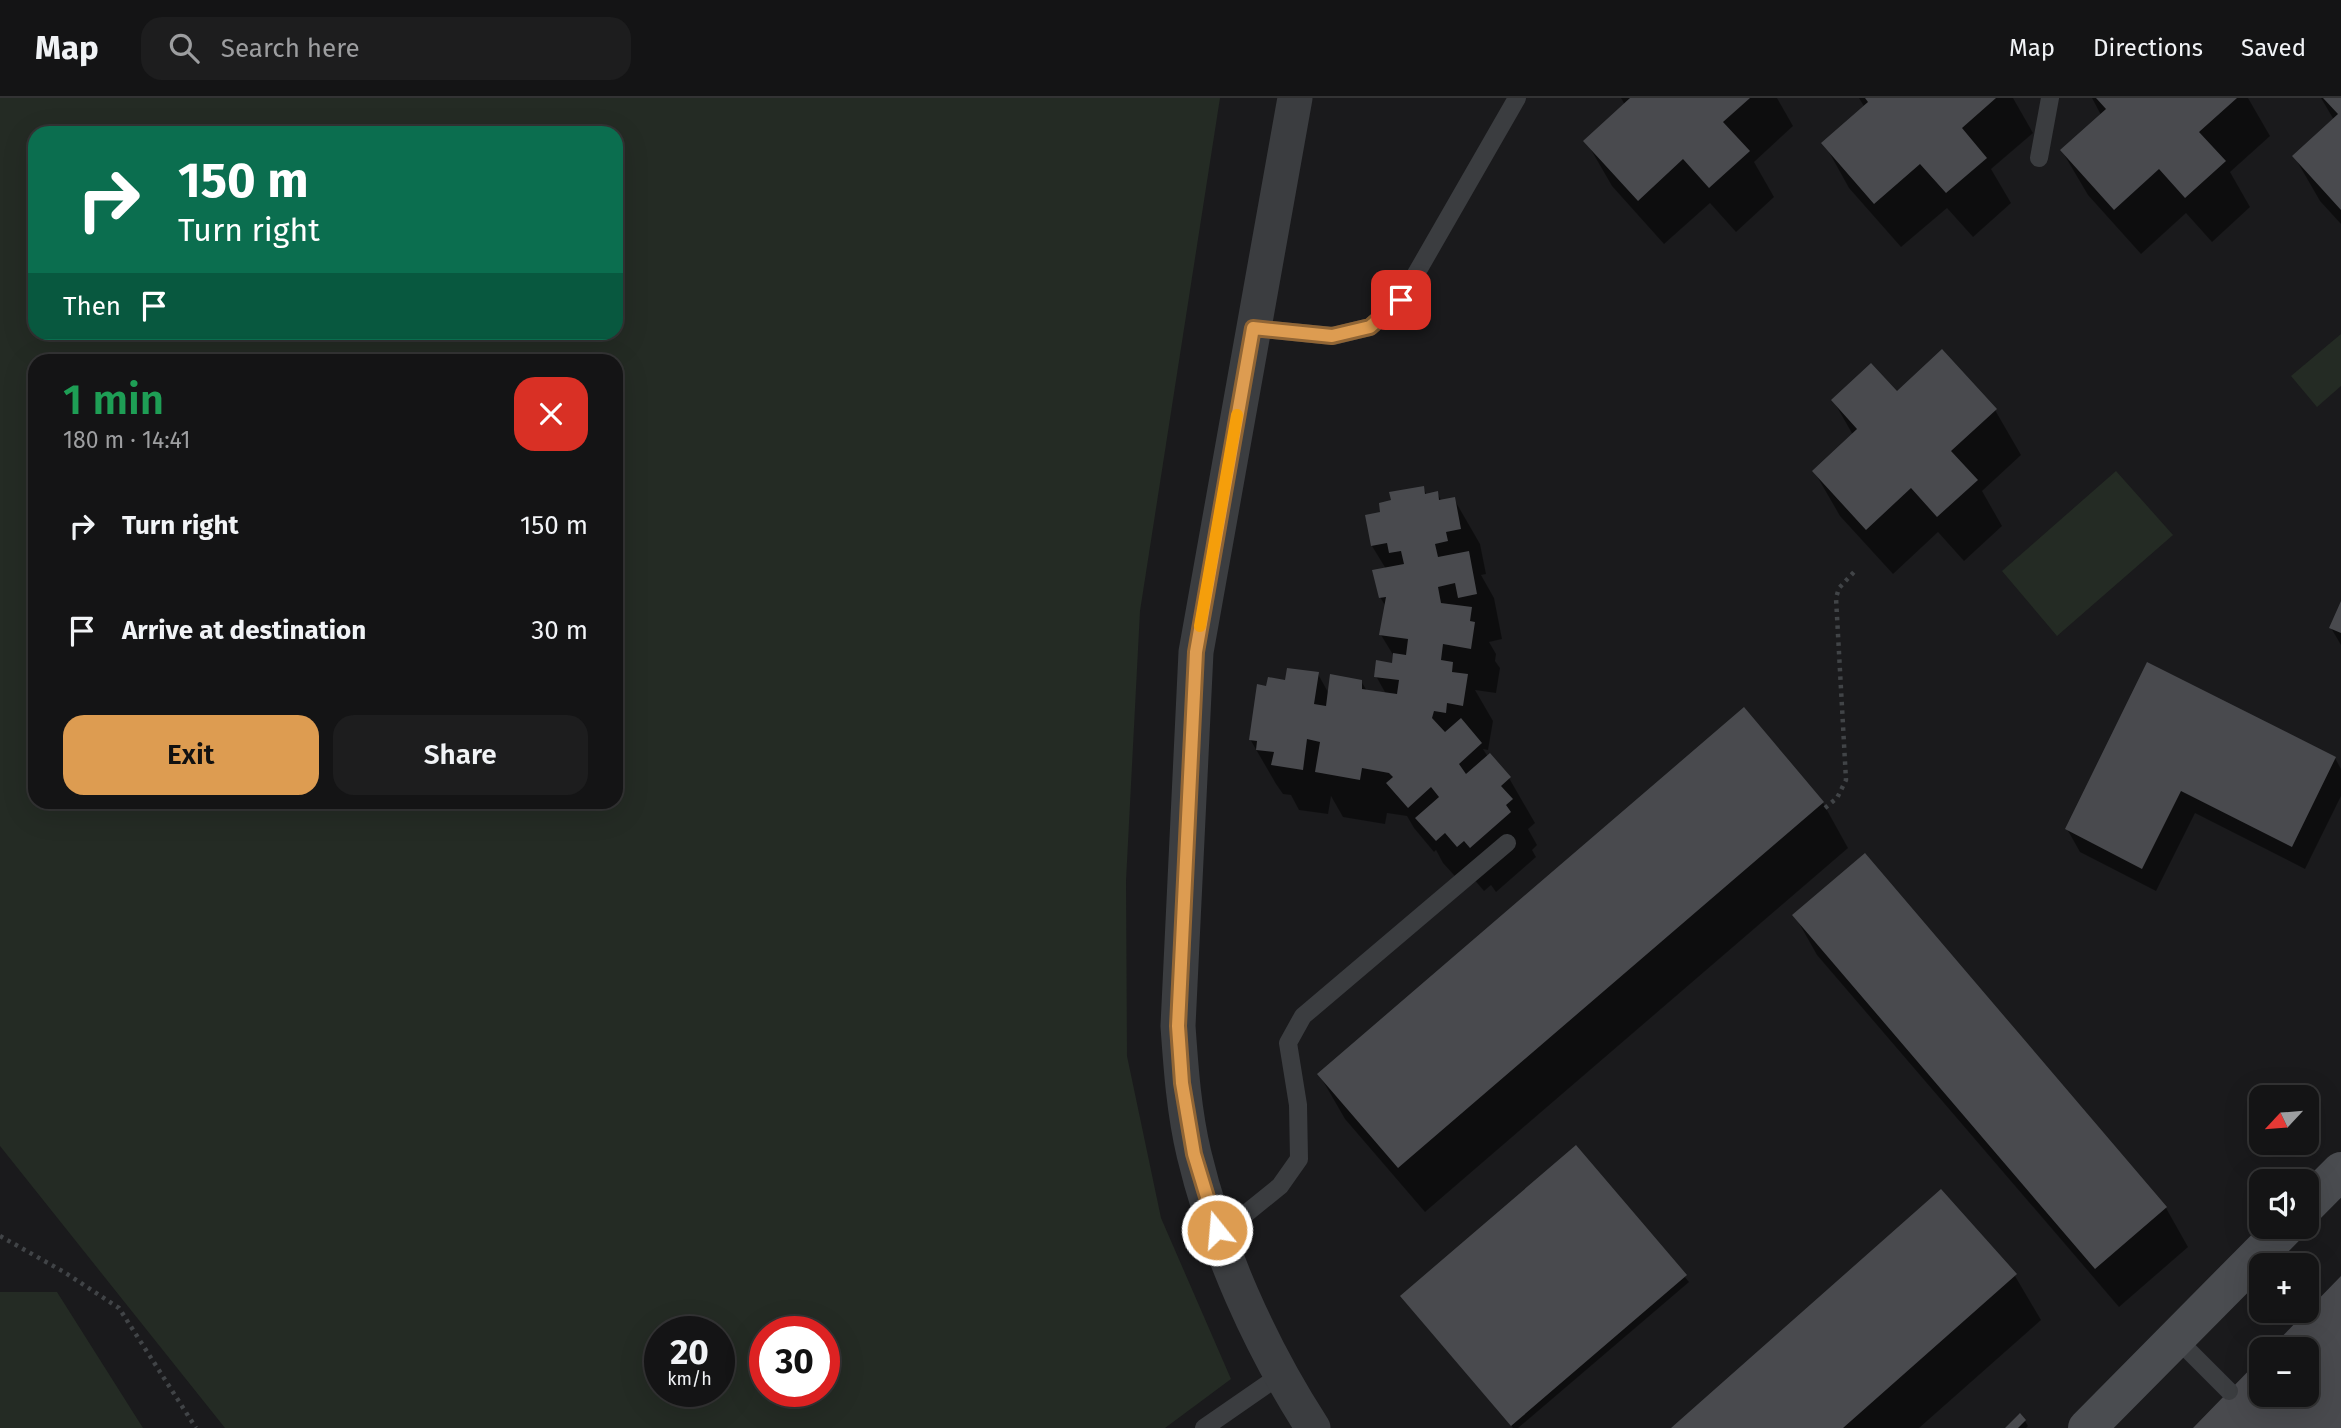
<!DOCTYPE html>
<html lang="en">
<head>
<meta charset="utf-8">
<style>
  :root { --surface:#141415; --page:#1d1d1e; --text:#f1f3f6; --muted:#9d9ea0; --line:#333334; --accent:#dd9c51 }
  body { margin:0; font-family:"Fira Sans",sans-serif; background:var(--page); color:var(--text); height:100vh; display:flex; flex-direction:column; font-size:26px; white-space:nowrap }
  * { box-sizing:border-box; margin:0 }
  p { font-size:23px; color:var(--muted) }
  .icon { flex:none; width:38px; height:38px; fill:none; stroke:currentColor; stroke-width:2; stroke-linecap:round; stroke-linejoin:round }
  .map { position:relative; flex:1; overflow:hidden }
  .panel { position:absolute; left:28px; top:256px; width:595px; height:455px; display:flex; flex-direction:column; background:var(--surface); border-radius:21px; box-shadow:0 7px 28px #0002,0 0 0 2px var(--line) }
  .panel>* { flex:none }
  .top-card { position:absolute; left:28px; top:28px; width:595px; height:214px; border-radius:21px; box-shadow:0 7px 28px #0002,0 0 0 2px var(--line); background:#0b6e4f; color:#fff; overflow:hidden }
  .needle { width:46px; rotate:244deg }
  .controls { position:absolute; left:2249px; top:987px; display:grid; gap:14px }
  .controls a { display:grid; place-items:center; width:70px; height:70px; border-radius:14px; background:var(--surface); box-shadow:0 7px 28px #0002,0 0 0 2px var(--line); font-size:35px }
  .speed { position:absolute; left:644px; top:1218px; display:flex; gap:14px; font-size:35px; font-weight:700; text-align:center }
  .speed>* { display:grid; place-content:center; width:91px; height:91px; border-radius:50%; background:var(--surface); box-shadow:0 7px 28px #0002,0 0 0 2px var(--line); line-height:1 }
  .speed small { font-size:18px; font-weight:400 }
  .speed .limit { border:10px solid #d22; background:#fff; color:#111 }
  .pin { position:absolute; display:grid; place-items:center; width:60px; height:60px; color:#fff; margin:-30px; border-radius:14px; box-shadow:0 4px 10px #0006 }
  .me { position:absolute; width:77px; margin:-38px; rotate:343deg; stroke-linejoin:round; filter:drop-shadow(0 0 5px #0008) }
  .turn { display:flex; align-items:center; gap:24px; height:147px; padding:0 35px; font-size:32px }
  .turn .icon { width:91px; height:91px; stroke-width:2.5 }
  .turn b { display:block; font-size:49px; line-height:60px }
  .then { display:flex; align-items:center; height:66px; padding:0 35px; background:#0003; gap:14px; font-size:26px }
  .round { display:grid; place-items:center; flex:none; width:74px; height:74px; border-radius:21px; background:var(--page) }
  .summary { display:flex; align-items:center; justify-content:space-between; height:119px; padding:0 35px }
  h1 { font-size:42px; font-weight:600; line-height:52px; color:#1e9e55 }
  .primary-button { display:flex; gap:14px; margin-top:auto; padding:14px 35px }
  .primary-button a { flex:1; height:80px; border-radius:21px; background:var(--accent); color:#111; font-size:28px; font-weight:600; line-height:80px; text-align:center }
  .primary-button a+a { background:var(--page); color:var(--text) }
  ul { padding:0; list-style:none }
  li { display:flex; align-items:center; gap:21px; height:105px; padding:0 35px }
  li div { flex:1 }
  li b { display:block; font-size:26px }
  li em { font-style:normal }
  header { display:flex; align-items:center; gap:42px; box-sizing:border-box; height:98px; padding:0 35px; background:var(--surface); border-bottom:2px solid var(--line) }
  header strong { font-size:33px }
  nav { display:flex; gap:38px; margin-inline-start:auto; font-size:24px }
  .search { width:490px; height:63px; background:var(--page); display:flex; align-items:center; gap:18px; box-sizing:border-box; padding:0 24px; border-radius:21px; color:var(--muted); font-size:26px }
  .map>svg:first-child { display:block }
  .green { fill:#242b24; fill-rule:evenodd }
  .shadow { fill:#0007 }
  .building { fill:#494a4e }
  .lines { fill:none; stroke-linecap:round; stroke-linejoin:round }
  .path { stroke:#414447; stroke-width:4.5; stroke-dasharray:3.5 5; stroke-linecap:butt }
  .lane { stroke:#3b3d40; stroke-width:18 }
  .street { stroke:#3b3d40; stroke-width:35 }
  .secondary { stroke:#4a4c50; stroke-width:38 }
  .route-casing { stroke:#906535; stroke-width:18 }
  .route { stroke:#dd9c51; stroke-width:12 }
  .slow { stroke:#f59e0b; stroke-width:12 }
</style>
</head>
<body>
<header>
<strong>Map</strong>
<div class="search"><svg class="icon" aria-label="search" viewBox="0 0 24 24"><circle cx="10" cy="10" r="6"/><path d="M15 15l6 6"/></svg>Search here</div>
<nav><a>Map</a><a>Directions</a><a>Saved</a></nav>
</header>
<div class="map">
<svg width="2341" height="1330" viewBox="0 0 2341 1330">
  <rect width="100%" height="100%" fill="#1a1a1c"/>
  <path class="green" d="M0 0H1220L1140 513 1126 783 1127 958 1161 1120 1231 1281 1165 1330H225L0 1048ZM35 35H616V234H35ZM35 262H616V704H35ZM660 1234H719V1293H660ZM765 1234H824V1293H765Z
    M2341 236V288L2317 309 2291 278Z
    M2116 373 2173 437 2057 538 2002 473Z
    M0 1194H57L143 1330H0Z"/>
  <path class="shadow" d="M1621 0H1777L1793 28 1754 64 1774 99 1736 134 1710 105 1664 146 1612 88 1586 43 1625 7Z
    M1859 0H2013L2033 35 1991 71 2011 105 1973 139 1947 110 1901 149 1849 90 1824 45 1865 10Z
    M2092 0H2248L2270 38 2230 74 2250 109 2212 144 2186 115 2141 156 2088 97 2062 53 2101 17Z
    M2321 0H2341V126L2320 103 2294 58 2334 22Z
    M1897 295 1995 312 2021 357 1982 393 2002 428 1964 463 1938 434 1893 476 1840 418 1814 373 1853 337 1833 302Z
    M1423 390 1427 397 1437 395 1442 404 1454 401 1480 446 1486 476 1481 477 1494 500 1502 541 1489 544 1496 556 1495 563 1500 570 1496 595 1475 592 1493 623 1488 652 1483 651 1488 659 1509 680 1535 725 1528 731 1537 747 1532 752 1536 759 1496 794 1491 787 1484 793 1472 779 1463 787 1443 765 1436 752 1434 754 1414 730 1407 718 1387 715 1385 726 1343 719 1331 698 1328 716 1299 712 1291 697 1283 696 1276 686 1250 641 1268 590 1287 584 1318 576 1329 596 1361 583 1367 593 1386 596 1376 578 1394 567 1395 560 1381 537 1386 509 1380 499 1386 471 1372 448 1382 415Z
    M2341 507V547L2331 530Z
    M2148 566 2335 660 2341 671V698L2305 771 2195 715 2156 793 2080 754 2067 731Z
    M1823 705 1848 750 1425 1114 1345 1021 1319 976Z
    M1795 818 2166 1110 2188 1149 2119 1209 1817 857Z
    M1576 1049 1689 1184 1518 1330H1513L1405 1203Z
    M2015 1178 2041 1222 1919 1330H1674Z
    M2025 1323 2028 1328 2026 1330H2007Z"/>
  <path class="building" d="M1630 0H1750L1723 24 1750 53 1709 90 1683 61 1638 103 1583 43Z
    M1865 0H1996L1962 30 1987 60 1946 95 1920 66 1874 106 1821 45 1868 4Z
    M2096 0H2237L2199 34 2226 63 2185 100 2159 71 2114 112 2060 52 2106 11Z
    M2323 0H2341V112L2292 58 2338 16Z
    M1942 251 1997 311 1951 353 1978 382 1937 419 1911 390 1866 432 1812 373 1857 331 1831 302 1871 265 1897 293Z
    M1424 388 1425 396 1438 393 1439 402 1455 399 1461 431 1446 434 1448 443 1435 446 1438 459 1469 453 1477 496 1458 500 1455 485 1438 489 1441 505 1472 509 1470 523 1475 524 1471 551 1443 546 1441 562 1453 564 1452 574 1468 576 1463 608 1447 605 1446 615 1434 613 1432 620 1445 634 1461 620 1482 645 1459 666 1466 676 1490 655 1511 679 1501 688 1513 701 1506 707 1511 714 1470 750 1464 743 1457 749 1445 735 1436 743 1415 720 1439 699 1431 689 1408 710 1386 685 1393 679 1389 675 1362 670 1360 682 1315 674 1320 644 1307 641 1303 672 1271 667 1274 654 1256 652 1257 643 1249 642 1257 586 1266 588 1268 579 1285 582 1287 570 1319 574 1314 606 1326 608 1330 576 1362 582V591L1397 596 1399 582 1374 579 1376 562 1392 565 1393 555 1406 557 1408 541 1379 537 1386 499 1379 500 1372 472 1404 466 1401 453 1389 455 1387 445 1371 448 1365 417 1380 414 1379 405 1391 402 1389 394Z
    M2341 503V535L2329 530Z
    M2147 564 2336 659 2292 749 2181 693 2142 771 2065 731Z
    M1744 609 1824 704 1398 1070 1317 976Z
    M1865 755 2167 1109 2095 1171 1792 817Z
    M1576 1047 1687 1177 1511 1328 1400 1198Z
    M1941 1091 2017 1176 1843 1330H1671Z
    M2341 1178V1330H2193L2261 1260V1297H2306V1251H2270Z
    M2020 1315 2026 1322 2018 1330H2005Z"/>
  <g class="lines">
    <path class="path" d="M1825 710 1837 700 1846 682 1836 500 1839 490 1855 473
      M0 1138 64 1174 119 1210 196 1330"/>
    <path class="lane" d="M2039 60 2050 0
      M1253 230 1333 238 1370 229 1401 202 1517 0
      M1217 1132 1243 1118 1280 1088 1299 1061 1298 1007 1288 945 1303 918 1507 745
      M2176 1240 2229 1293
      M1204 1330 1282 1276"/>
    <path class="street" d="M1295 0 1196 554 1178 928C1181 971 1184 1014 1194 1056 1217 1152 1260 1248 1313 1330"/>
    <path class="secondary" d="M2306 1108 2341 1073
      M2087 1330 2286 1129"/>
  </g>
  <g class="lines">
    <defs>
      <path id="route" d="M1217 1132 1194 1056 1182 985 1178 928 1196 554 1253 230 1332 238 1370 229 1401 202"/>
    </defs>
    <use href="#route" class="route-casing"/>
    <use href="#route" class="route"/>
    <path class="slow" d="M1200 528 1237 317"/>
  </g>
</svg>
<div class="controls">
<a><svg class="needle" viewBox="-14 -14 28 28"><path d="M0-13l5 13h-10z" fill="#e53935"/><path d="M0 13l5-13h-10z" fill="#9d9ea0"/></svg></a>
<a><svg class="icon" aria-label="sound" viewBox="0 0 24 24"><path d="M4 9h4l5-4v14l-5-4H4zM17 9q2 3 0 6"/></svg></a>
<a>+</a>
<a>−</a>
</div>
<div class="speed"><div>20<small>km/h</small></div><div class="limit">30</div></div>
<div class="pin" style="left:1401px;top:202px;background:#d93025"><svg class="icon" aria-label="arrive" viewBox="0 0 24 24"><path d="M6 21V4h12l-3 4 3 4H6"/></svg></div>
<svg class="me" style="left:1217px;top:1132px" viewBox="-20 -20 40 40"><circle r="17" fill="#dd9c51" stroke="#fff" stroke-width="3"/><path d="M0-11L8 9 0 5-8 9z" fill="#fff"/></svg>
<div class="top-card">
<div class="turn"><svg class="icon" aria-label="right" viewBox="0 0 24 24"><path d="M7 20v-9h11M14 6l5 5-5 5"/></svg><div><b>150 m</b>Turn right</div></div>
<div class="then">Then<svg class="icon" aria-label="arrive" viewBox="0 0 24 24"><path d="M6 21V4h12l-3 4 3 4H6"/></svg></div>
</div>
<section class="panel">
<div class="summary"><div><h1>1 min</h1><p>180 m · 14:41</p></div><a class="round" style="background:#d93025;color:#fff"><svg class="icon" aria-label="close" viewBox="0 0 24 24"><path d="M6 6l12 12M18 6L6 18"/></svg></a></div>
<ul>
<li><svg class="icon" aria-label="right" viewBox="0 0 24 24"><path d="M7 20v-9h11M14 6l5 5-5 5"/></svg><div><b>Turn right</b></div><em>150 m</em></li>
<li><svg class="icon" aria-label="arrive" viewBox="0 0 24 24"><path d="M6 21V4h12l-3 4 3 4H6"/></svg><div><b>Arrive at destination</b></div><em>30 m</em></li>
</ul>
<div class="primary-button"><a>Exit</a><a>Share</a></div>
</section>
</div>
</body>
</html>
